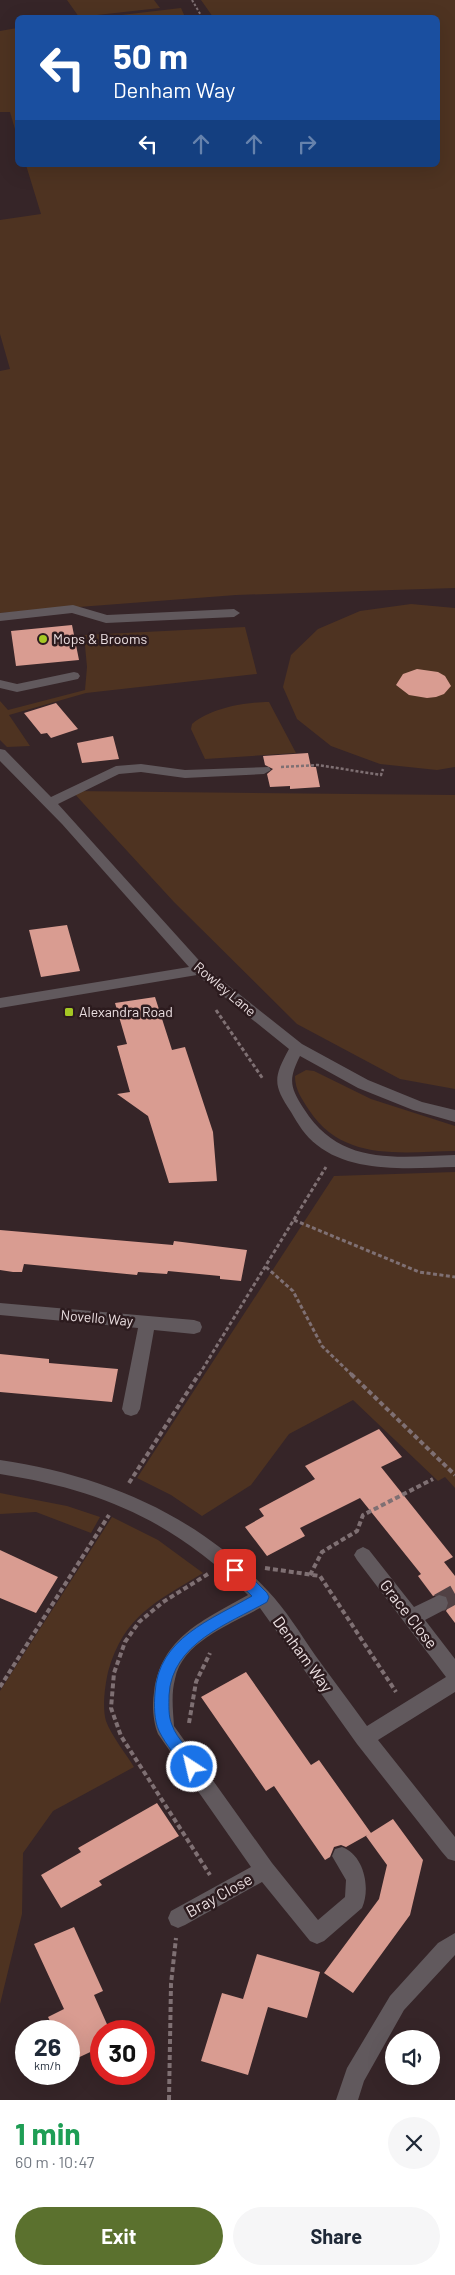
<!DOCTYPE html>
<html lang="en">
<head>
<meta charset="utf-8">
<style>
  :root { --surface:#fff; --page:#f6f6f7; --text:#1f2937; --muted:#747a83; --accent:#5b712e }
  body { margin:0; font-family:Barlow,sans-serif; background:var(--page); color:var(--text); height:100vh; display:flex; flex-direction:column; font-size:19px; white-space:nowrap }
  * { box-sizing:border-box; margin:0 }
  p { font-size:16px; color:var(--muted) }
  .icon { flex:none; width:28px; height:28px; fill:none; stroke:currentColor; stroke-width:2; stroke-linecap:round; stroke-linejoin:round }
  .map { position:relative; height:2100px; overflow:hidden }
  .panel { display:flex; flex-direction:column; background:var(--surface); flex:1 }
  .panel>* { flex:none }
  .banner { position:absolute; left:15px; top:15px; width:425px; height:152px; border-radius:8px; box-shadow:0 5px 20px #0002; background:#1a4fa0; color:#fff; overflow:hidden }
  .controls { position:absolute; left:385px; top:2030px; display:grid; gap:10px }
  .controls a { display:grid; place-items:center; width:55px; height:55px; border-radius:50%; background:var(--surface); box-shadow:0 5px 20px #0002; font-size:25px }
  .speed { position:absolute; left:15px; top:2020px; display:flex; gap:10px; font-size:25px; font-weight:700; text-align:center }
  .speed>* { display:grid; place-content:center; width:65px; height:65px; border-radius:50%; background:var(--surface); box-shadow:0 5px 20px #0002; line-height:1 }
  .speed small { font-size:12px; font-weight:400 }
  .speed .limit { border:8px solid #d22; background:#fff; color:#111 }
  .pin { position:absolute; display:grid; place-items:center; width:42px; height:42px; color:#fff; margin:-21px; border-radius:10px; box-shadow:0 2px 8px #0006 }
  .me { position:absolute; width:55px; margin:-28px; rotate:325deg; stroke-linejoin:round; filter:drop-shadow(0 0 4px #0008) }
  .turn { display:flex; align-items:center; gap:18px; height:105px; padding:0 15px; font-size:22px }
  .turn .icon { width:65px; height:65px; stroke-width:2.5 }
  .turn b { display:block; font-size:35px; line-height:42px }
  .lanes { display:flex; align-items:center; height:48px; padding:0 15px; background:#0003; justify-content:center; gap:25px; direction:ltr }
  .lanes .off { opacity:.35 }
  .round { display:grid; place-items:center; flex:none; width:52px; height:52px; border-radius:26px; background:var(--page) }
  .overview { display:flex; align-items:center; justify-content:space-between; height:85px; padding:0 15px }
  h1 { font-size:30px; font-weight:700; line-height:38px; color:#1e9e55 }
  .action { display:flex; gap:10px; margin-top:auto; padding:10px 15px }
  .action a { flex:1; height:58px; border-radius:30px; background:var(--accent); color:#fff; font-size:20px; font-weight:700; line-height:58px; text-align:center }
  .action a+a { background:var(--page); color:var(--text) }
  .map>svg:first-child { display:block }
  .green { fill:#4e3321 }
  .building { fill:#d99c91 }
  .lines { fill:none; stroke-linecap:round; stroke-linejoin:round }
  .minor-tunnel { stroke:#514144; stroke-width:19; stroke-dasharray:19 9; stroke-linecap:butt }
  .path-far3 { stroke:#7f7073; stroke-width:2; stroke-dasharray:2.5 2; stroke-linecap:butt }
  .path-far2 { stroke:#7f7073; stroke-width:2.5; stroke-dasharray:3 2; stroke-linecap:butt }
  .path-far1 { stroke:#7f7073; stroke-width:3; stroke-dasharray:4 2.5; stroke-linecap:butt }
  .path { stroke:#7f7073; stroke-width:4; stroke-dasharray:5 3; stroke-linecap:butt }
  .minor { fill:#61595d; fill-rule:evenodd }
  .route { fill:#1a73e8; stroke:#114b97 }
  .poi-dot { fill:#a5c824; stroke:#2c1b1e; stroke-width:2 }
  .labels { text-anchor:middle; stroke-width:5; stroke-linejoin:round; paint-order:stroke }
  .poi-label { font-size:14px; fill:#ebdfe1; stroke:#2c1b1e; text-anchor:start }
  .street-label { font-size:14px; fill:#ebdfe1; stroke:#2c1b1e }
  .near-street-label { font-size:16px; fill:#ebdfe1; stroke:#2c1b1e }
</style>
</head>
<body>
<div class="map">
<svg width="455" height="2100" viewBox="0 0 455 2100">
  <rect width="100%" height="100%" fill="#362528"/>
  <path class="green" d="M67 0H154L160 8 79 17Z
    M201 0H455V588L236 595 0 613V371L10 369 0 334V220L41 214 26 165H438V18L213 17Z
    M181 8 185 17H104Z
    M17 28H18L17 136 10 112H0V31Z
    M411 604 455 608V767L437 770 380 764 331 746 297 719 283 687 291 655 318 629 360 611Z
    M245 627 257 674 86 693 9 715 30 746 7 747 0 740V701L8 710 85 690 87 667 84 635Z
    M269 702 296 753 205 759 191 729 192 724C211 708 246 702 269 702Z
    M72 791 455 795V1089L400 1079 297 1024 174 902Z
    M306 1070 314 1071 371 1099 455 1126V1151C401 1152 343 1162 309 1110 302 1099 295 1090 295 1076Z
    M455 1172V1488L445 1477 438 1481 353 1400 289 1434 251 1485 202 1516 171 1495 137 1478 334 1176Z
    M0 1493 67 1506 100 1517 91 1533 36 1512 0 1514Z
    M112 1517 158 1540 203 1573C156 1602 124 1615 108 1672 105 1686 102 1707 106 1721 111 1735 126 1754 134 1767L53 1811 23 1853 22 1914 0 2004V1691Z"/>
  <path class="building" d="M72 625 79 660 16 666 11 631Z
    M417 669 438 672 445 676 451 686 444 694 436 697 427 698 409 695 396 685 403 674Z
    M56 703 78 729 51 738 47 733 41 734 24 713Z
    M113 736 119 759 82 763 77 743Z
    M308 753 311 767H316L320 787 290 789V786L270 787 267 774 273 769 265 765 263 756Z
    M67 925 80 971 41 977 29 930Z
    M155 997 172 1050 185 1047 213 1132 217 1181 169 1183 148 1116 117 1094 130 1092 117 1046 127 1044 115 1003Z
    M0 1230 173 1245 174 1241 247 1250 241 1281 220 1279V1276L168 1271 167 1274 138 1272 137 1275 24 1264 22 1272H13L0 1270Z
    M0 1354 49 1359V1363L118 1369 112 1402 0 1392Z
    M379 1429 402 1457 381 1467 453 1557 444 1562 455 1576V1623L446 1611 450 1604 448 1596 440 1593 433 1596 418 1576 421 1574 360 1498 300 1528 305 1536 267 1556 245 1527 264 1516 259 1509 315 1479 305 1466Z
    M0 1550 58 1577 36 1613 0 1598Z
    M246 1672 311 1765 319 1760 371 1833 346 1847 341 1845 334 1847 330 1857 325 1860 274 1786 266 1791 201 1697Z
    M157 1803 179 1836 99 1881 102 1885 61 1908 41 1875 81 1852 78 1848Z
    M393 1819 423 1860 410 1915 353 1993 324 1973 379 1899 387 1865 366 1836Z
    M74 1927 103 1991 94 1995 110 2031H101V2047L69 2062V2031H55L48 2017 64 2009 34 1944Z
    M257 1954 320 1972 307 2018 268 2007 248 2075 201 2061 222 1993 243 1999Z"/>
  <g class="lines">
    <path class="minor-tunnel" d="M439 1603 455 1594"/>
    <path class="path-far3" d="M192 0 202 17"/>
    <path class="path-far2" d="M281 767 318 765 381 775 383 769"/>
    <path class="path-far1" d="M216 1010 263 1079
      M294 1220 419 1272 455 1277
      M266 1267 293 1291 322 1346 352 1375
      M199 1375 326 1167"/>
    <path class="path" d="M351 1374 455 1475
      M129 1483 199 1374
      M265 1568 320 1576 396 1692
      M208 1574 163 1602 139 1622 125 1642 114 1673 111 1708 121 1736 210 1875
      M310 1575 322 1552 357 1531 363 1515 433 1479
      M0 1687 109 1515
      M189 1723 196 1682 210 1653
      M169 2100 171 1984 176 1938"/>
    <path class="minor" d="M73 605 107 615 234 609 240 613 234 617 106 623 72 613 0 621V613Z
      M74 672 78 673 80 676 78 679 17 692 0 688V680L17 684Z
      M0 749 5 750 51 797 116 766 141 764 185 770 269 767 271 770 264 774 185 778 141 772 119 774 58 804 205 967 302 1044 368 1080 422 1102 455 1110V1122L413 1110 358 1088 300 1056C288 1080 290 1087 304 1109 340 1166 395 1157 455 1155V1167C412 1168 353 1174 317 1145 305 1136 298 1124 291 1112 273 1085 273 1078 289 1049L197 975 0 1008V998L189 967 62 824 0 761Z
      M0 1303 194 1320 200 1322 202 1327 200 1332 194 1334 154 1330 140 1409 137 1414 131 1416 125 1414 122 1409 138 1328 0 1315Z
      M0 1460C102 1475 196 1514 268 1591 286 1610 300 1633 315 1655 332 1679 350 1702 367 1726L446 1677 357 1560 354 1555 357 1550 363 1547 369 1550 414 1607 439 1595 446 1597 448 1603 446 1609 425 1620 455 1659V1692L378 1740 455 1837V1861L448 1859 442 1852 357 1744 260 1608C231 1624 182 1642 175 1679 171 1694 173 1710 174 1726L272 1863 318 1920 345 1897 346 1880 332 1856 335 1849 342 1847C364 1855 371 1888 362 1908L324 1941 317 1944 310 1941 262 1882 185 1925 178 1928 171 1925 168 1918 171 1911 251 1867 158 1734C153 1722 152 1705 154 1692 161 1637 204 1620 248 1595 175 1522 102 1490 0 1474Z
      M455 1933V1955L404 2010 364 2081 358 2100H336L347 2068 390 1996 438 1943Z"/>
  </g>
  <path class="route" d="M235 1565 240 1566 267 1593 269 1597 267 1602C228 1624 172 1643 169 1695 169 1705 168 1716 172 1725 177 1740 193 1752 200 1767L197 1772 192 1774 187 1772C178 1759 166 1745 159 1731 154 1720 154 1705 155 1693 158 1638 211 1620 252 1596L230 1575 228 1570 230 1566Z"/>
  <g class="poi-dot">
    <circle cx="43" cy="639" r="5"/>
    <rect x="64" y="1007" width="10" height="10" rx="2.5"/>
  </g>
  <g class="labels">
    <g class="poi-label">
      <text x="53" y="644">Mops &amp; Brooms</text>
      <text x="79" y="1017">Alexandra Road</text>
    </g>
    <g class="street-label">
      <text transform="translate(225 989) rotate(40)" y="5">Rowley Lane</text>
      <text transform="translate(97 1318) rotate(5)" y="5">Novello Way</text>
    </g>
    <g class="near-street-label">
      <text transform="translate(409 1614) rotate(52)" y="6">Grace Close</text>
      <text transform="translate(303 1654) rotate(54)" y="6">Denham Way</text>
      <text transform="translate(219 1895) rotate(-29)" y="6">Bray Close</text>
    </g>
  </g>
</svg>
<div class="controls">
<a><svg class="icon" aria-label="sound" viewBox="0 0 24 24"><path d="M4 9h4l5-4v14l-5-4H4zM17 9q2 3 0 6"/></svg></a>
</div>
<div class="speed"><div>26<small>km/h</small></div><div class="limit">30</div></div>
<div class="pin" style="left:235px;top:1570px;background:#d93025"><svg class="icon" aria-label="arrive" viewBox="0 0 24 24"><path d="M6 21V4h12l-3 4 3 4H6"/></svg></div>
<svg class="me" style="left:192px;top:1767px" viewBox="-20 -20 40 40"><circle r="17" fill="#1a73e8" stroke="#fff" stroke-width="3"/><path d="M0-11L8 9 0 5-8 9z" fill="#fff"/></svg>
<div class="banner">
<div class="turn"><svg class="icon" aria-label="left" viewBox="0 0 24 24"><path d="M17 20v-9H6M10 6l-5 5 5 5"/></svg><div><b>50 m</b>Denham Way</div></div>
<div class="lanes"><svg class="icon" aria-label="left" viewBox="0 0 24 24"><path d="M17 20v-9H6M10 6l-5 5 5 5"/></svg><svg class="icon off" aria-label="ahead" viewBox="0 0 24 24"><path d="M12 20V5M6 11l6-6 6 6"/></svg><svg class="icon off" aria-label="ahead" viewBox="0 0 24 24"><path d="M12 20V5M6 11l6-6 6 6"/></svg><svg class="icon off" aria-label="right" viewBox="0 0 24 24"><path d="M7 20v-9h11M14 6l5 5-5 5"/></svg></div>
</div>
</div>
<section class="panel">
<div class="overview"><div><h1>1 min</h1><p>60 m · 10:47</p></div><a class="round"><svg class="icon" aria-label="close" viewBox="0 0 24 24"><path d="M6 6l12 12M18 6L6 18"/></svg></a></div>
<div class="action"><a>Exit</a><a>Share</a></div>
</section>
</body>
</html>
